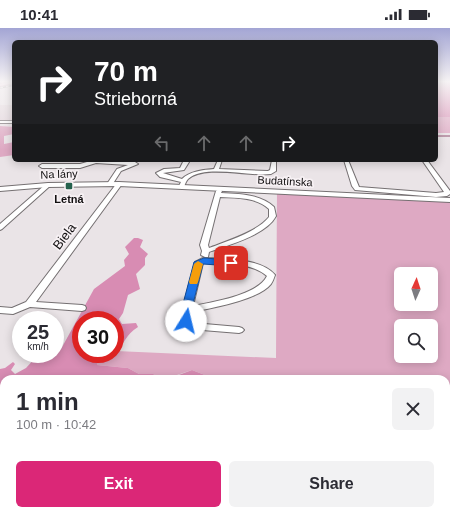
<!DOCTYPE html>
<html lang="en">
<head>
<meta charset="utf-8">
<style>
  :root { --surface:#fff; --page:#f2f2f3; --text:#2b2b33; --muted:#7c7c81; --accent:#db2777 }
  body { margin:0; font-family:Arial,sans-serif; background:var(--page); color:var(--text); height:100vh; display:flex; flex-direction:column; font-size:15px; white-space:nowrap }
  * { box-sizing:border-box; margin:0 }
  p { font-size:13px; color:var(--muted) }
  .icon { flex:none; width:22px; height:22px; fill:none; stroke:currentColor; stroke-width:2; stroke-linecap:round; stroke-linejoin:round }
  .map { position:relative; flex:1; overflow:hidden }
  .details { position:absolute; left:0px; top:347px; width:450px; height:140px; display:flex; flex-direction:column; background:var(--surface); border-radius:12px 12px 0 0; box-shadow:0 2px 10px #0003 }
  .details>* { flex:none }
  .guide { position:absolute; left:12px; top:12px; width:426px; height:122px; border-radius:6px; box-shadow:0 2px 10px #0003; background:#202124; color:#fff; overflow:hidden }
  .needle { width:26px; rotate:3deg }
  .buttons { position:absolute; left:394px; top:239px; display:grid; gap:8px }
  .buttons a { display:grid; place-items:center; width:44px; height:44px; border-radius:6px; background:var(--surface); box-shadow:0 2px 10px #0003; font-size:20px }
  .speed { position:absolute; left:12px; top:283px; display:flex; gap:8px; font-size:20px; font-weight:700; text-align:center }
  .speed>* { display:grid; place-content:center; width:52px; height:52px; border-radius:50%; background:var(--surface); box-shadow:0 2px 10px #0003; line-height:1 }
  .speed small { font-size:10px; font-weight:400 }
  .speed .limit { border:6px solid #d22; background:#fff; color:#111 }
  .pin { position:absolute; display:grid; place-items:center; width:34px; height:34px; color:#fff; margin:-17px; border-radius:8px; box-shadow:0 2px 6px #0006 }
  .me { position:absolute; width:44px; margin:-22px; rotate:9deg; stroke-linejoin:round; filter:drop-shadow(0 0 3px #0008) }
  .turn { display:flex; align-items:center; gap:14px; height:84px; padding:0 16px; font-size:18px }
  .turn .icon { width:52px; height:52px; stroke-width:2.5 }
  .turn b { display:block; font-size:28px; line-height:34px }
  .lanes { display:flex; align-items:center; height:38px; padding:0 16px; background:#0003; justify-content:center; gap:20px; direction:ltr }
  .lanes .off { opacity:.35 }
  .round { display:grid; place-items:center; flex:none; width:42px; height:42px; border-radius:6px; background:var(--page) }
  .headline { display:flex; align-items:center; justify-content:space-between; height:68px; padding:0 16px }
  h1 { font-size:24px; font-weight:800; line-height:30px }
  .button { display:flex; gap:8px; margin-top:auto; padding:8px 16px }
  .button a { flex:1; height:46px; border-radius:6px; background:var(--accent); color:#fff; font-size:16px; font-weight:800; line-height:46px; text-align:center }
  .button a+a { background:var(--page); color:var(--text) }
  .status { display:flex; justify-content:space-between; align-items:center; height:28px; padding:0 20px; background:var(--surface); direction:ltr }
  .status svg { height:11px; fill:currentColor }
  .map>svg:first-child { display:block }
  .built { fill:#e2d5db }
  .green { fill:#dea9c3; fill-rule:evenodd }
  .forest { fill:#d88cb3 }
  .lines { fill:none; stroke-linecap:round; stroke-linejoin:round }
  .stream { stroke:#9e6884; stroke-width:1.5 }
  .minor-casing { stroke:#757072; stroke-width:2 }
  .tertiary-casing { stroke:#757072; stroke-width:2 }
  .primary-casing { stroke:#a86d8b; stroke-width:2 }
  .motorway-casing { stroke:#a86d8b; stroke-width:2 }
  .minor { fill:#fff; fill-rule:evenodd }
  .tertiary { fill:#fff; fill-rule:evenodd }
  .primary { fill:#fbc6e1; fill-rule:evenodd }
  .motorway { fill:#f9a0cd; fill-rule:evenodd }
  .rail-casing { stroke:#5d595b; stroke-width:1.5 }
  .rail { stroke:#f7f1f4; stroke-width:1; stroke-dasharray:3; stroke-linecap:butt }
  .route { fill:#1a73e8; stroke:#114b97 }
  .slow { fill:#f59e0b }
  .poi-dot { fill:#25624e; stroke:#f7f1f4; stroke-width:1.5 }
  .labels { text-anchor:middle; stroke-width:3.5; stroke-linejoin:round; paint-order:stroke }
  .far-street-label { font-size:11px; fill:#110f10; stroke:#f7f1f4 }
  .far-poi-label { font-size:11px; font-weight:bold; fill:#110f10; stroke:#f7f1f4 }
  .street-label { font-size:13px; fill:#110f10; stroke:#f7f1f4 }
</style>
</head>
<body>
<div class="status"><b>10:41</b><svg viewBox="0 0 49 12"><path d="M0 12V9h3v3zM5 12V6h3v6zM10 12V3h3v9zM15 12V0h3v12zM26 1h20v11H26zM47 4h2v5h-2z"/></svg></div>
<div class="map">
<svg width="450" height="487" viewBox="0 0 450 487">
  <rect width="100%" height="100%" fill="#eae4e7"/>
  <path class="built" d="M0 77H14V92L0 93Z"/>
  <path class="green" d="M436 89H450V105H436Z
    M0 98 14 99V106L4 108V116L14 114V127L0 129Z
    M277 162 450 171V439H446V351H226L210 349 192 342 165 351 153 346H139L128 340 97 337V335C102 329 107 326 115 326L116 323 276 330ZM401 246H431V276H401ZM401 298H431V328H401Z
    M4 368V483H267L259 487H0V369Z"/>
  <path class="forest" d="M436 54H450V89H436Z
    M134 210H138L143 212 140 219 148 226 145 230V237L136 246 140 261 128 267 123 285 119 291 122 296 136 295 138 299C125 307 126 315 115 323V292H81V326H108L97 335V337L128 340 139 346H153L165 351H4V368L0 369V341L5 340 13 334 15 336 11 342 15 346 26 340 37 328 55 326 61 321 94 261 125 238 124 232 129 226 125 219Z
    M192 342 210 349 226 351H168Z
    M446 439H450V487H259L267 483H446Z"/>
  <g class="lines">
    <path class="stream" d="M436 108H450"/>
    <defs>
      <path id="minor" d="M0 93H14V95H0Z
        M94 132 135 134 138 136 121 143 112 157 110 158 107 156 117 141 128 137 96 135 80 140H42L39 138 42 136H80Z
        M182 132H187L189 134 184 142 163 145 182 151C190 143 203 142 214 141L218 132H222L219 141 268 143 270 142 272 132H276V143L271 146C250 149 205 136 188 151 186 153 185 156 184 159L182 160 179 158 181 154 160 149 156 145 164 141 180 140 183 134Z
        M344 132H348L359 159 436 165 444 164 422 132H427L450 163V166L447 168 436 169 355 162 352 158Z
        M117 155 122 156 36 274 82 277 85 278 86 280 85 282 82 283 30 279 13 286 0 285V279L12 280 26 274Z
        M46 156 51 157 2 201 0 202V196Z
        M219 161 222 163 221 165C240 166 260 166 274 179L276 188C266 207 229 217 209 224L208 229H205L201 227 202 223 200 217 216 163ZM220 169C237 170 256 169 269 181V189C257 204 227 213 209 220L208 217Z
        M203 230C224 231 261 230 275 247 274 250 273 253 271 256 258 272 212 280 192 284L191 292 193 295 239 299 242 300 244 302 242 304 239 305 190 301 187 300 181 293 185 272 195 234ZM204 234C224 236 251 234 267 248 258 267 213 274 193 278L203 235Z"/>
      <path id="tertiary" d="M119 154 450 170V174L119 158 48 159 0 163V159L48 155Z"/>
      <path id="primary" d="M8 54 14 55 0 58V56Z"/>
      <path id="motorway" d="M0 54H4L2 56Z"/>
    </defs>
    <use href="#minor" class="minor-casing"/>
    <use href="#tertiary" class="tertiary-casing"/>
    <use href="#primary" class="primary-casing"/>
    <use href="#motorway" class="motorway-casing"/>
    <use href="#minor" class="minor"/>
    <use href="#tertiary" class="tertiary"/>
    <use href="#primary" class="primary"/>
    <use href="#motorway" class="motorway"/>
    <defs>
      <path id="rail" d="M0 60 14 57"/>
    </defs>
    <use href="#rail" class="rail-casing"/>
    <use href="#rail" class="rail"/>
  </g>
  <linearGradient id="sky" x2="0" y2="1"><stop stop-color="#a3a5d4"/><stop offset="0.44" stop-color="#f6f3f4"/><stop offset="1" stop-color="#f6f3f4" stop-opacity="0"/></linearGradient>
  <rect width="450" height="122" fill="url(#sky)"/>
  <path class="route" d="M204 230 231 232 236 235 231 238 203 236 194 272 191 293 186 297 182 296 180 293 184 272 194 234Z"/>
  <path class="slow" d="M198 233 203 236 198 254 197 256H190L189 254 194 236Z"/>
  <rect class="poi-dot" x="65" y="154" width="8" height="8" rx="2"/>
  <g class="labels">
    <g class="far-street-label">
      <text transform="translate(59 146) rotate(-2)" y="4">Na lány</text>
      <text transform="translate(285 153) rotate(3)" y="4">Budatínska</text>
    </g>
    <g class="far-poi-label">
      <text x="69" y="175">Letná</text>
    </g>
    <g class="street-label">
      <text transform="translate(64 208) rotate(-53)" y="5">Biela</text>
    </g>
  </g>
</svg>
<div class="buttons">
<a><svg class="needle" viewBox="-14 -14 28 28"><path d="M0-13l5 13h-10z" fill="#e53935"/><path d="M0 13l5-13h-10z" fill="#7c7c81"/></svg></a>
<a><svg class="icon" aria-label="search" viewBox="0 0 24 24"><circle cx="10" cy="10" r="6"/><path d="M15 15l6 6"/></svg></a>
</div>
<div class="speed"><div>25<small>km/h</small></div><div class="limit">30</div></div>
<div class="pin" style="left:231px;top:235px;background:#d93025"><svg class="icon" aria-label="arrive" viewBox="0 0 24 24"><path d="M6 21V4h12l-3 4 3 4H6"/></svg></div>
<svg class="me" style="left:186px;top:293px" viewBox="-20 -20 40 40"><circle r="19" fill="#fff"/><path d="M0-13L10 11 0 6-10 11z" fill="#1a73e8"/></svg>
<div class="guide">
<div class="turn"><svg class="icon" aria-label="right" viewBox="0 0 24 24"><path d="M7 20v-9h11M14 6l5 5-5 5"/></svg><div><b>70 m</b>Strieborná</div></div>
<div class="lanes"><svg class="icon off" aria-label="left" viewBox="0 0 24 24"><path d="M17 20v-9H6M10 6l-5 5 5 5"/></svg><svg class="icon off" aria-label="ahead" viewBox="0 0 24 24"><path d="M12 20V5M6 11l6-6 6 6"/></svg><svg class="icon off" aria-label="ahead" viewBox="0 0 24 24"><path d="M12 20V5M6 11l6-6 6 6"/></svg><svg class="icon" aria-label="right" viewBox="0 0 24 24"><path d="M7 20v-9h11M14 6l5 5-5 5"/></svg></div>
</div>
<section class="details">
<div class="headline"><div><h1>1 min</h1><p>100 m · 10:42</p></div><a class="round"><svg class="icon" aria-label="close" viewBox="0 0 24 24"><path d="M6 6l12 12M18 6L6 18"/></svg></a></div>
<div class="button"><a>Exit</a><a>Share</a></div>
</section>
</div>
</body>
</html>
